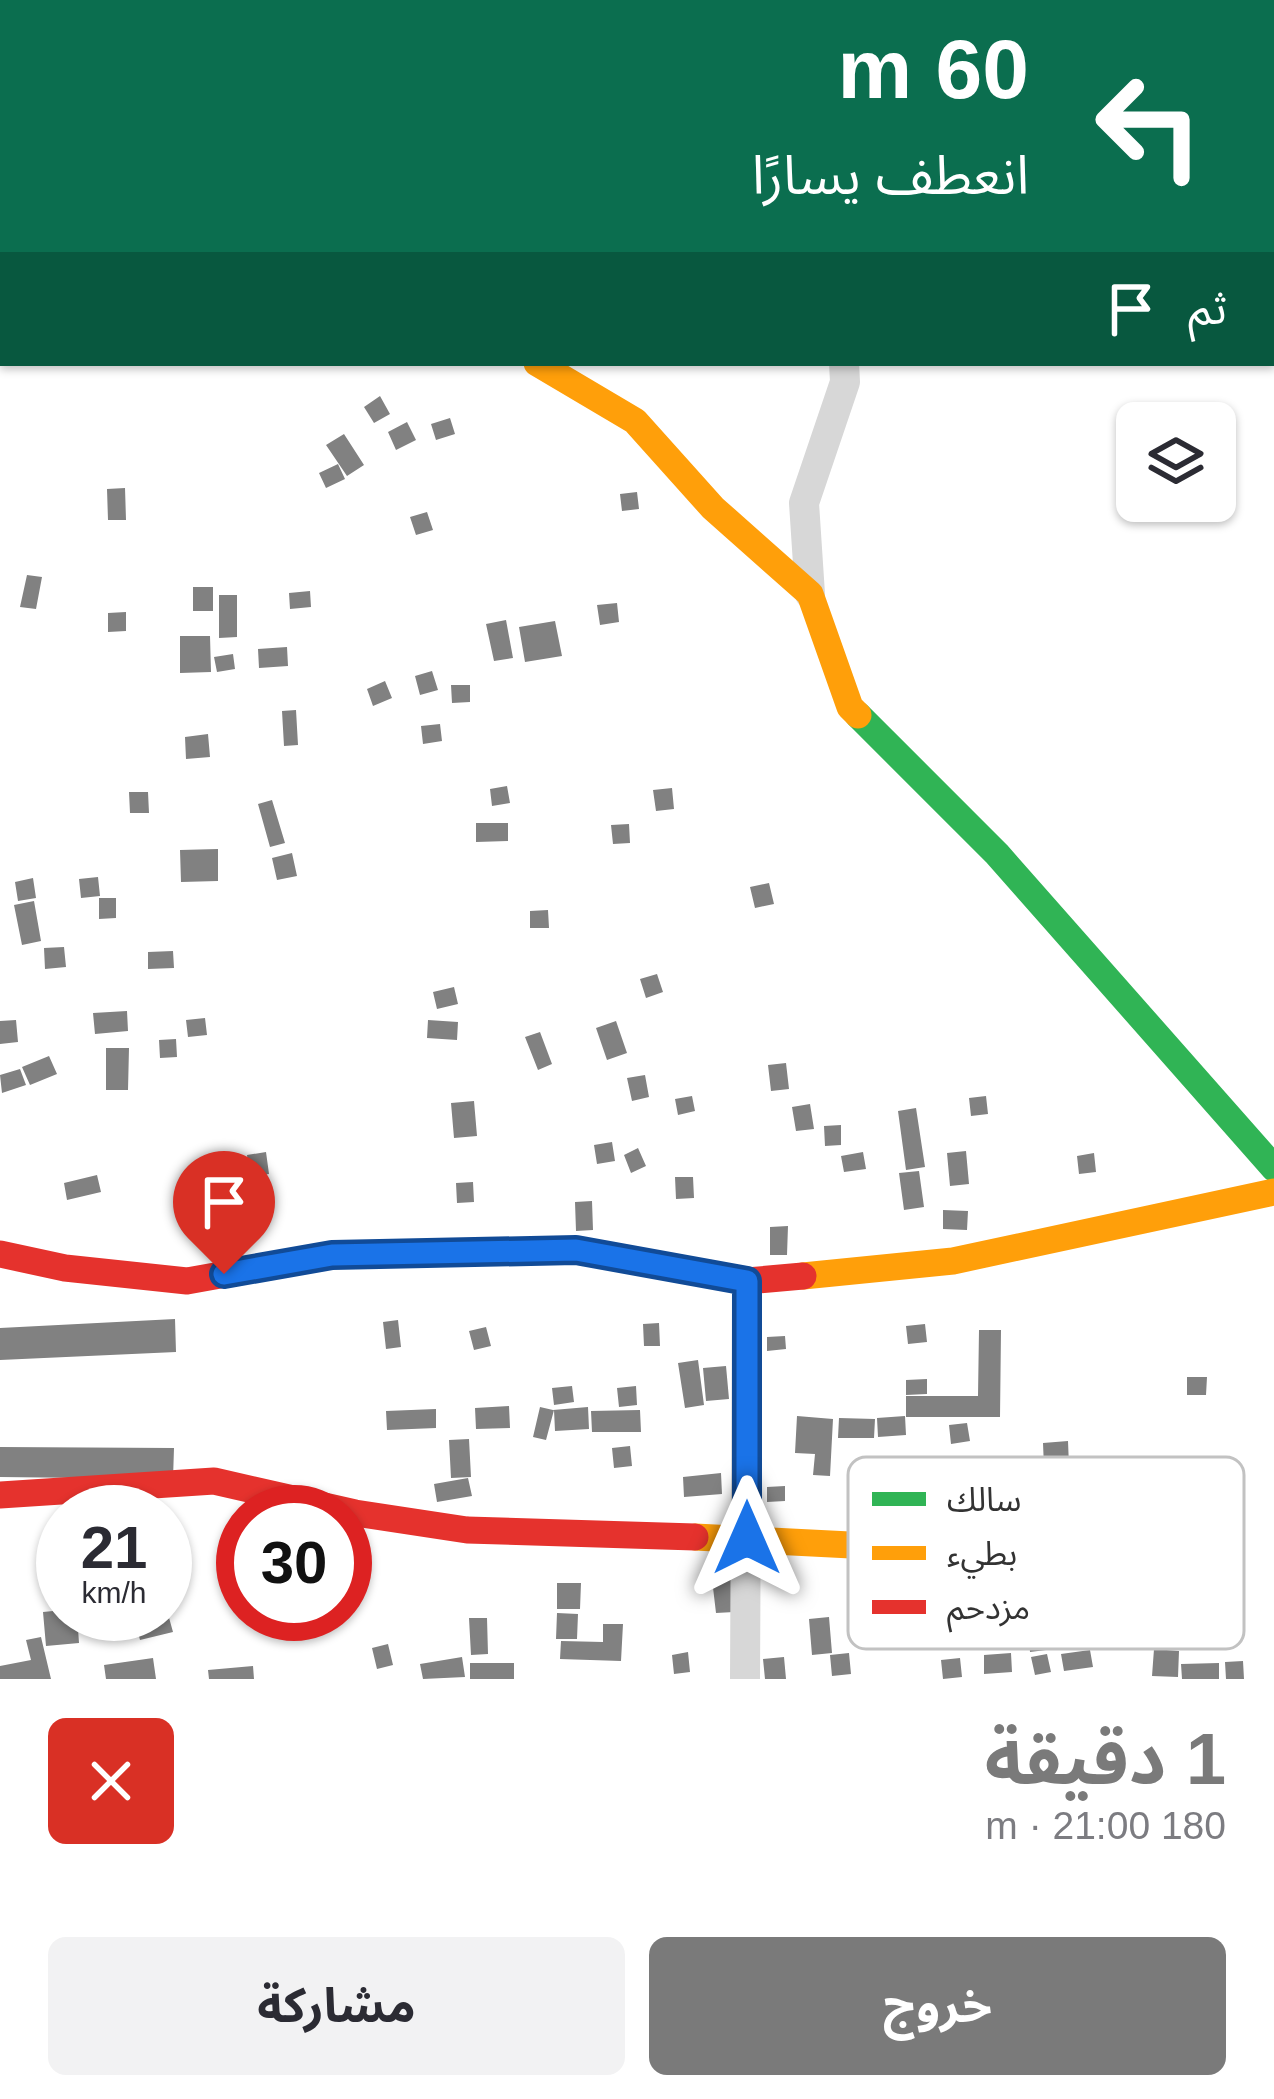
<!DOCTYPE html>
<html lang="ar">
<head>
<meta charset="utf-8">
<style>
  :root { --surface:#fff; --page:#f2f2f3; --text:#2b2b33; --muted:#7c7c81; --accent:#7a7a7a }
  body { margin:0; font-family:Arial,"Noto Sans Arabic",sans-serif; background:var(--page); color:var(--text); direction:rtl; height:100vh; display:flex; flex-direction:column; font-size:45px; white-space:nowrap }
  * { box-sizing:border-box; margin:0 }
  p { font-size:39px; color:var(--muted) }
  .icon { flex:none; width:66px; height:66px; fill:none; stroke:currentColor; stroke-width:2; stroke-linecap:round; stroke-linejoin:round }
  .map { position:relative; height:1679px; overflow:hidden; direction:ltr }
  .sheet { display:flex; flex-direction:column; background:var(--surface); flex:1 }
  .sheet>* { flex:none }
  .hud { position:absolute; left:0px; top:0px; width:1275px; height:366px; box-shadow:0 3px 9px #0004; direction:rtl; background:#0b6e4f; color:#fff; overflow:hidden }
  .fabs { position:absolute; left:1116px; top:402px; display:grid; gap:24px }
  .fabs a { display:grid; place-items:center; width:120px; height:120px; border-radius:18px; background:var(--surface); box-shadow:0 3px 9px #0004; font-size:60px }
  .speed { position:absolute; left:36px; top:1485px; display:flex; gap:24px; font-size:60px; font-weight:700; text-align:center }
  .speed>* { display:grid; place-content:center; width:156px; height:156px; border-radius:50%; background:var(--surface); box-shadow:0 3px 9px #0004; line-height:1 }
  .speed small { font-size:30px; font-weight:400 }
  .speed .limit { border:18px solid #d22; background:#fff; color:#111 }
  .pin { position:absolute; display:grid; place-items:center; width:102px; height:102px; color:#fff; margin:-123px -51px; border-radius:50% 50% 50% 0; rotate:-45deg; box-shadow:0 0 12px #0007 }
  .pin .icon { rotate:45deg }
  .me { position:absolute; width:132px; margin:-66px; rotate:0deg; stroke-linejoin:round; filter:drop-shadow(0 0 9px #0008) }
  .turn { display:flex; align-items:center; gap:42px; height:252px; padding:0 48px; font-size:54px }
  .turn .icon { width:156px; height:156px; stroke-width:2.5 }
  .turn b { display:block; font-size:84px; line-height:102px }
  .then { display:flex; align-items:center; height:114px; padding:0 48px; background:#0003; gap:24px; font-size:45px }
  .round { display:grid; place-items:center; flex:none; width:126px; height:126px; border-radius:18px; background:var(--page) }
  .summary { display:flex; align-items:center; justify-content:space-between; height:204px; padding:0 48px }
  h1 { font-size:72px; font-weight:700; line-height:90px; color:var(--accent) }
  .cta { display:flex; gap:24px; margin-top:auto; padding:24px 48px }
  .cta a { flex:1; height:138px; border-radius:18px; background:var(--accent); color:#fff; font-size:48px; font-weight:700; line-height:138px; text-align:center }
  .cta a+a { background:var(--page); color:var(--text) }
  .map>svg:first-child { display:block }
  .building { fill:#818181 }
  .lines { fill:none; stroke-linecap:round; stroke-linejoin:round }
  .street { stroke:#d7d7d7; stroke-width:30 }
  .fast { stroke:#30b455; stroke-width:27 }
  .slow { stroke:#ff9f0a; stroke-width:27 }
  .jam { stroke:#e5322d; stroke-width:27 }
  .route-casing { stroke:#114b97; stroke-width:30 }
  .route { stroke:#1a73e8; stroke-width:21 }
  .key { fill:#fff; stroke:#c2c2c2; stroke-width:3 }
  .key-label { font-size:33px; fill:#333 }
</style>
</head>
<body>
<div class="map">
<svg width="1274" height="1679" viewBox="0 0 1274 1679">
  <rect width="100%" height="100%" fill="#fff"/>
  <path class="building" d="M380 396 390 414 374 423 364 407Z
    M450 418 455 434 436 440 431 424Z
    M407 422 416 440 396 450 388 432Z
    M344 434 364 465 347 476 326 445Z
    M338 464 345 479 326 488 319 473Z
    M125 488 126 520H108L107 489Z
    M637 492 639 509 622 511 620 494Z
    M427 512 433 530 416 535 410 517Z
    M27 575 42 577 36 609 20 607Z
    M193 587H213V611H193Z
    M310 591 311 607 290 609 289 593Z
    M219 595H237V637L219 638Z
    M617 603 619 622 600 625 597 605Z
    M126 612V631L108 632V613Z
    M506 620 513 658 494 661 486 624Z
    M555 621 562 656 525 662 519 627Z
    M180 636H210L211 672 180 673Z
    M287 647 288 666 259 668 258 649Z
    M233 654 235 669 217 672 214 657Z
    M432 671 438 690 420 695 415 676Z
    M385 681 392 698 373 706 367 689Z
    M451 685H470V702L452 703Z
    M296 710 298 745 284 746 282 711Z
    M440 724 442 741 423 744 421 726Z
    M208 734 210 757 186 759 185 737Z
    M507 786 510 803 492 806 490 789Z
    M672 788 674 809 656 811 653 790Z
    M129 792H148L149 813H130Z
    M272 800 285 843 270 847 258 804Z
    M476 823H508V841L476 842Z
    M629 824 630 843 613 844 611 825Z
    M218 849V881L181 882 180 850Z
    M292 853 297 876 277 880 272 858Z
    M98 877 100 896 81 898 79 879Z
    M33 878 36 898 18 901 15 882Z
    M769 883 774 904 755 908 750 887Z
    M99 898H116V918L99 919Z
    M34 901 41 941 22 945 14 905Z
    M548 910 549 928H530V911Z
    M64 947 66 967 45 969 44 948Z
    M173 951 174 968 148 969V952Z
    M657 974 663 992 646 998 640 979Z
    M454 987 458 1004 437 1009 433 992Z
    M127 1011 128 1031 95 1034 93 1013Z
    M205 1018 207 1035 188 1037 186 1020Z
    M16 1020 18 1042 0 1044V1021Z
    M428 1020 458 1022 457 1040 427 1038Z
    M616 1021 627 1053 607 1060 596 1028Z
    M540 1032 552 1064 538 1070 525 1037Z
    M176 1039 177 1057 160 1058 159 1040Z
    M106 1048H129L128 1090H106Z
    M49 1056 57 1074 30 1085 22 1067Z
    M786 1063 789 1089 771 1091 768 1065Z
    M20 1069 26 1085 2 1093 0 1075Z
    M645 1075 649 1097 632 1101 627 1078Z
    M692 1096 695 1111 678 1115 675 1099Z
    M986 1096 988 1114 971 1116 969 1098Z
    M474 1101 477 1136 454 1138 451 1103Z
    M810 1104 814 1129 796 1131 792 1107Z
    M916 1108 925 1167 906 1170 898 1111Z
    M841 1125V1145L825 1146 824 1126Z
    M612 1142 615 1161 597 1164 594 1145Z
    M638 1148 646 1166 631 1173 624 1155Z
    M966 1151 969 1184 950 1186 947 1153Z
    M266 1152 269 1174 250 1177 247 1155Z
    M863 1152 866 1169 844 1172 841 1156Z
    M1094 1153 1096 1172 1079 1174 1077 1156Z
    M218 1158 222 1179 203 1183 199 1162Z
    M919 1171 924 1207 904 1210 899 1173Z
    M97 1175 101 1192 67 1200 64 1183Z
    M675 1177H693L694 1198 676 1199Z
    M473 1182 474 1202 457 1203 456 1183Z
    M592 1201 593 1230 576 1231 575 1202Z
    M943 1210 968 1211 967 1230 943 1229Z
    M788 1226 787 1255H770V1227Z
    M175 1319 176 1352 0 1360V1328Z
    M398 1320 401 1347 386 1349 383 1322Z
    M659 1323 660 1346H644L643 1324Z
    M925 1324 927 1342 908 1344 906 1326Z
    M486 1327 491 1346 474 1350 469 1331Z
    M979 1330H1001L1000 1417H906V1396H978Z
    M785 1336 786 1349 767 1351V1337Z
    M698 1360 704 1405 685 1408 678 1363Z
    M726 1366 729 1399 706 1401 703 1368Z
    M1187 1377H1207L1206 1395H1187Z
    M927 1379V1394L906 1395V1380Z
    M572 1386 574 1402 554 1405 552 1388Z
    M636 1386 637 1405 619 1407 617 1388Z
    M509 1406 510 1428 476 1429 475 1408Z
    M540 1407 553 1410 588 1407 589 1429 555 1431 554 1410 546 1440 533 1437Z
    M436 1409V1428L387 1430 386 1411Z
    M640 1410 641 1432H592L591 1411Z
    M797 1416 833 1419 830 1476 813 1475 815 1454 795 1453Z
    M905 1416 906 1435 878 1437 877 1418Z
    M839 1418 875 1419 874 1438H838Z
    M967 1423 970 1441 951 1444 949 1425Z
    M469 1439 471 1477 451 1478 449 1440Z
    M1068 1441 1069 1466 1044 1468 1043 1443Z
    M630 1446 632 1466 614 1468 612 1448Z
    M0 1447 174 1448 173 1479 0 1477Z
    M721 1473 722 1494 684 1497 683 1477Z
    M468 1478 472 1496 437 1502 434 1484Z
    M785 1486V1501L767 1502V1487Z
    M729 1560 734 1612 716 1613 710 1562Z
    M557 1583H581L580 1609H557Z
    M63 1610V1614H77L79 1643 46 1646 43 1612Z
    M557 1613 578 1614 577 1639H556Z
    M133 1614H168L173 1632 140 1640Z
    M829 1617 832 1653 812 1655 809 1619Z
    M469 1618H487L488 1654 471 1655Z
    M603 1624H623L621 1661 560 1659 561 1641 603 1642Z
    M1044 1628 1046 1650 1030 1652 1028 1630Z
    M41 1637 51 1679H0V1666L31 1660 26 1640Z
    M388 1644 393 1665 377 1669 372 1648Z
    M1154 1649 1179 1651 1178 1677 1152 1676Z
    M1090 1650 1093 1667 1064 1671 1061 1654Z
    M688 1652 690 1672 674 1674 672 1655Z
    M849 1653 851 1674 832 1676 830 1655Z
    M1011 1653 1012 1672 984 1674V1655Z
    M1047 1654 1051 1672 1035 1675 1031 1657Z
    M462 1657 465 1677 423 1679 420 1664Z
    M784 1657 786 1679H765L763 1659Z
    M153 1658 156 1679H106L104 1665Z
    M960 1658 962 1677 943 1679 941 1660Z
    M1243 1661 1244 1679H1226L1225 1662Z
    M470 1663H514V1679H470Z
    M1219 1663V1679H1182L1181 1664Z
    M253 1666 254 1679H209L208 1670Z"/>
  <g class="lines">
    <path class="street" d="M42 0 43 3
      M830 0 831 3
      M0 211H3
      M810 594 804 503 845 382 844 363
      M745 1679 747 1281"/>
    <path class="fast" d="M858 715 997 854 1274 1168"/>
    <path class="slow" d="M537 363 635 421 713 508 810 594 850 707 858 715
      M803 1276 953 1261 1274 1192
      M695 1537 1107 1558"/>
    <path class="jam" d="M0 1254 65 1268 187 1281 332 1255 576 1250 747 1281 803 1276
      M0 1495 214 1481 355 1513 467 1530 695 1537"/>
  </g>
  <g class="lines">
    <defs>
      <path id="route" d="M224 1274 332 1255 576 1250 747 1281V1538"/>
    </defs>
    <use href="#route" class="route-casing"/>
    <use href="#route" class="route"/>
  </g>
  <rect x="848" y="1457" width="396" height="192" rx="18" class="key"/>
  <rect x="872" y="1492" width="54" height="14" fill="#30b455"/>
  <rect x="872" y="1546" width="54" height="14" fill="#ff9f0a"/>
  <rect x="872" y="1600" width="54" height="14" fill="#e5322d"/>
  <g class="key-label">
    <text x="947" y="1511">سالك</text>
    <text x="947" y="1565">بطيء</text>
    <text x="947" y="1619">مزدحم</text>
  </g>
</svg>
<div class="fabs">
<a><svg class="icon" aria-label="layers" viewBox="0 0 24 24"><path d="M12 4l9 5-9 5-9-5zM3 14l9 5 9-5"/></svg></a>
</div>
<div class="speed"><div>21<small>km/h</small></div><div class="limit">30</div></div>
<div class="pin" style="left:224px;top:1274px;background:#d93025"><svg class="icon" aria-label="arrive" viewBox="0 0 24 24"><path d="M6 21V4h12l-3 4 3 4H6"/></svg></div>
<svg class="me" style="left:747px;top:1538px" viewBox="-20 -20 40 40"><path d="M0-17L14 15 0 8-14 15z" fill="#1a73e8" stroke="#fff" stroke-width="4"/></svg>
<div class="hud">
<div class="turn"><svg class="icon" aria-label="left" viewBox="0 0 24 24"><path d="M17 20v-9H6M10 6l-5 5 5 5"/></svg><div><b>60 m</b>انعطف يسارًا</div></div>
<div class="then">ثم<svg class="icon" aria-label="arrive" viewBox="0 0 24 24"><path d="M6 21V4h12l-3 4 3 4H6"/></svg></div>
</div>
</div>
<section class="sheet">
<div class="summary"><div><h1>1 دقيقة</h1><p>180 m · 21:00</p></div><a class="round" style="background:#d93025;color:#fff"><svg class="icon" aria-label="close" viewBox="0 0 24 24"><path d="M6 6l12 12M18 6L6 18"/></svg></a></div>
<div class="cta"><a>خروج</a><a>مشاركة</a></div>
</section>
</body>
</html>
